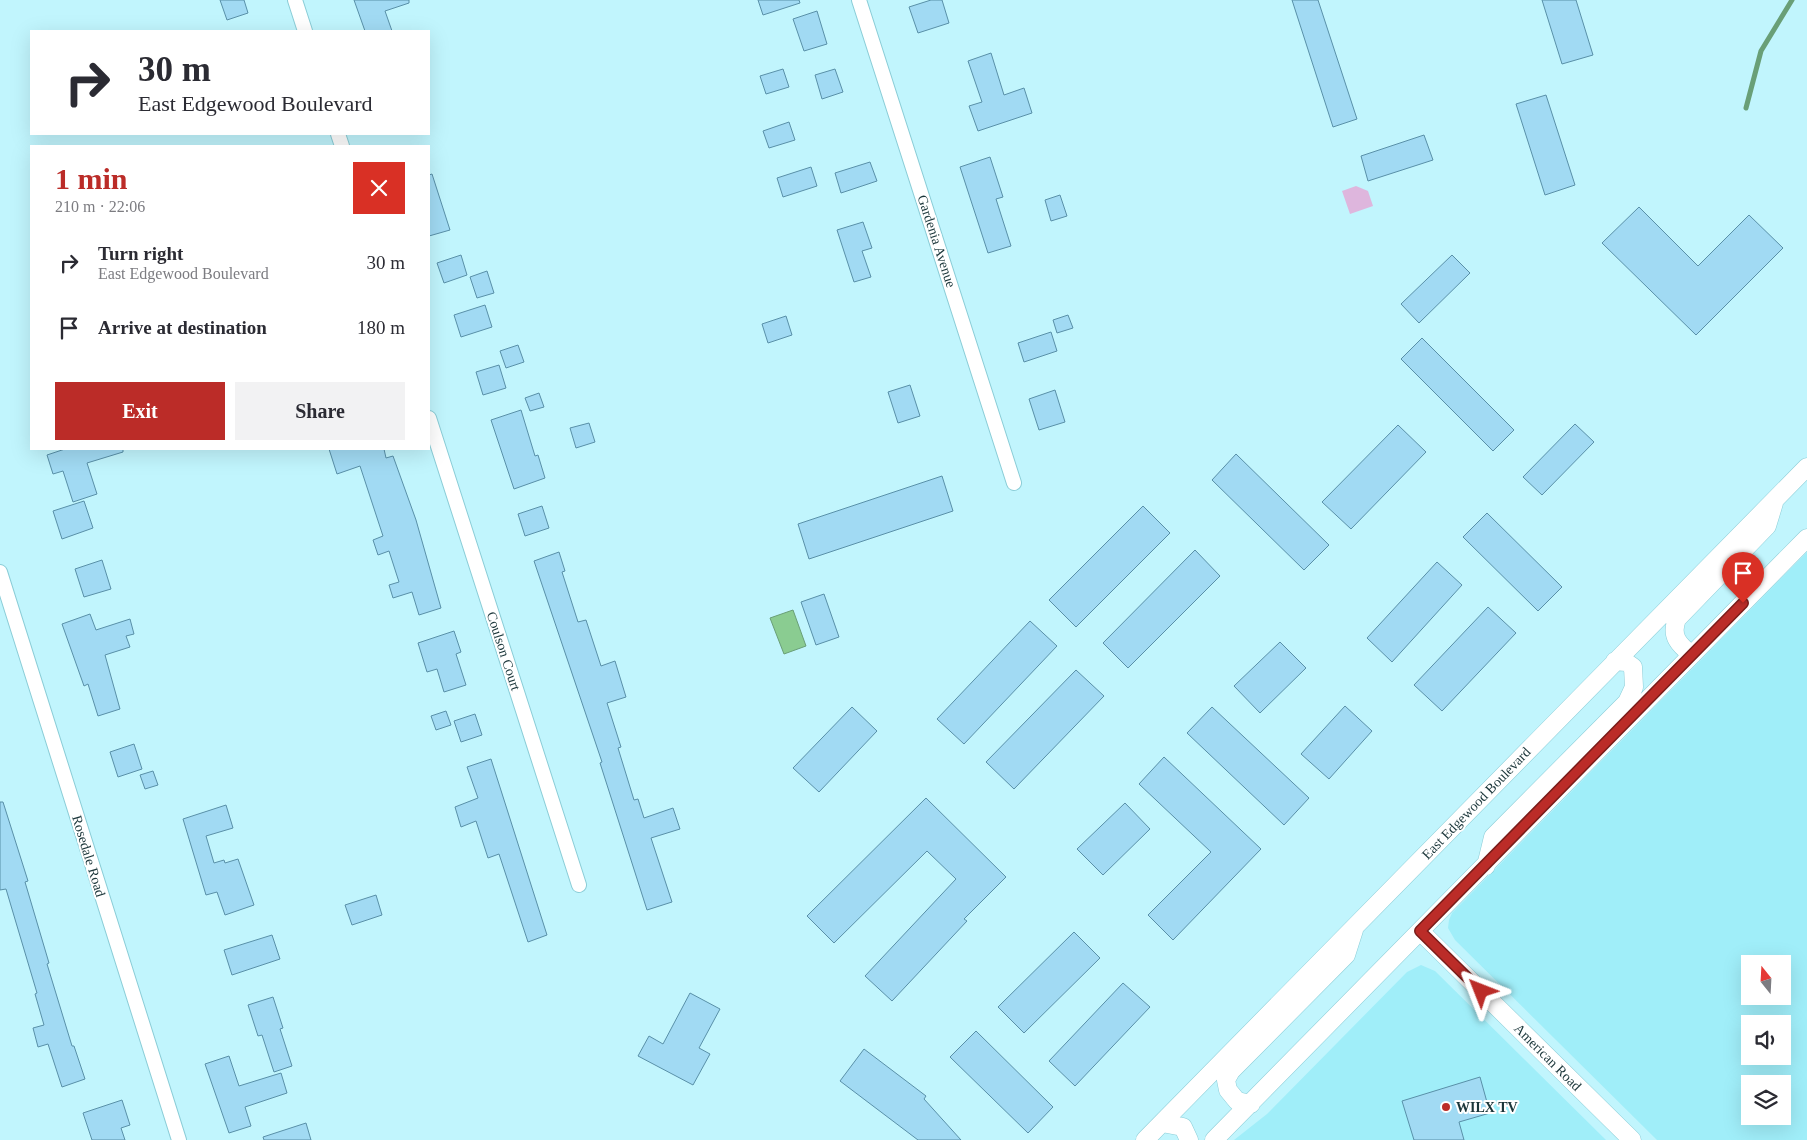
<!DOCTYPE html>
<html lang="en">
<head>
<meta charset="utf-8">
<style>
  :root { --surface:#fff; --page:#f2f2f3; --text:#2b2b33; --muted:#7c7c81; --accent:#bb2c28 }
  body { margin:0; font-family:"Times New Roman",serif; background:var(--page); color:var(--text); height:100vh; display:flex; flex-direction:column; font-size:19px; white-space:nowrap }
  * { box-sizing:border-box; margin:0 }
  p { font-size:16px; color:var(--muted) }
  .icon { flex:none; width:28px; height:28px; fill:none; stroke:currentColor; stroke-width:2; stroke-linecap:round; stroke-linejoin:round }
  .map { position:relative; flex:1; overflow:hidden }
  .drawer { position:absolute; left:30px; top:145px; width:400px; height:305px; display:flex; flex-direction:column; background:var(--surface); border-radius:0px; box-shadow:0 5px 20px #0002 }
  .drawer>* { flex:none }
  .guide { position:absolute; left:30px; top:30px; width:400px; height:105px; border-radius:0px; box-shadow:0 5px 20px #0002; background:#fff; color:var(--text); overflow:hidden }
  .needle { width:32px; rotate:342deg }
  .fabs { position:absolute; left:1741px; top:955px; display:grid; gap:10px }
  .fabs a { display:grid; place-items:center; width:50px; height:50px; border-radius:0px; background:var(--surface); box-shadow:0 5px 20px #0002; font-size:25px }
  .pin { position:absolute; display:grid; place-items:center; width:42px; height:42px; color:#fff; margin:-51px -21px; border-radius:50% 50% 50% 0; rotate:-45deg; box-shadow:0 0 5px #0007 }
  .pin .icon { rotate:45deg }
  .me { position:absolute; width:55px; margin:-28px; rotate:315deg; stroke-linejoin:round; filter:drop-shadow(0 0 4px #0008) }
  .turn { display:flex; align-items:center; gap:18px; height:105px; padding:0 25px; font-size:22px }
  .turn .icon { width:65px; height:65px; stroke-width:2.5 }
  .turn b { display:block; font-size:35px; line-height:42px }
  .round { display:grid; place-items:center; flex:none; width:52px; height:52px; border-radius:0px; background:var(--page) }
  .head { display:flex; align-items:center; justify-content:space-between; height:85px; padding:0 25px }
  h1 { font-size:30px; font-weight:700; line-height:38px; color:var(--accent) }
  .primary-button { display:flex; gap:10px; margin-top:auto; padding:10px 25px }
  .primary-button a { flex:1; height:58px; border-radius:0px; background:var(--accent); color:#fff; font-size:20px; font-weight:700; line-height:58px; text-align:center }
  .primary-button a+a { background:var(--page); color:var(--text) }
  ul { padding:0; list-style:none }
  li { display:flex; align-items:center; gap:15px; height:65px; padding:0 25px }
  li div { flex:1 }
  li b { display:block; font-size:19px }
  li em { font-style:normal }
  .map>svg:first-child { display:block }
  .built { fill:#a0eef9; fill-rule:evenodd }
  .green { fill:#deb6dd }
  .water { fill:#8acc91; stroke:#699f77 }
  .lines { fill:none; stroke-linecap:round; stroke-linejoin:round }
  .stream { stroke:#699f77; stroke-width:5 }
  .building { fill:#a1daf3; stroke:#5990a8 }
  .minor-casing { stroke:#8bcdd7; stroke-width:16 }
  .tertiary-casing { stroke:#8bcdd7; stroke-width:19 }
  .minor { stroke:#fff; stroke-width:14 }
  .tertiary { stroke:#fff; stroke-width:18 }
  .route-casing { stroke:#7a1d1a; stroke-width:12 }
  .route { stroke:#bb2c28; stroke-width:9 }
  .poi-dot { fill:#bb2c28; stroke:#fff; stroke-width:2 }
  .labels { text-anchor:middle; stroke-width:4; stroke-linejoin:round; paint-order:stroke }
  .street-label { font-size:14px; fill:#1b363a; stroke:#fff }
  .poi-label { font-size:14px; font-weight:bold; fill:#1b363a; stroke:#fff; text-anchor:start }
</style>
</head>
<body>
<div class="map">
<svg width="1807" height="1140" viewBox="0 0 1807 1140">
  <rect width="100%" height="100%" fill="#c1f5fd"/>
  <path class="built" d="M1807 552V1140H1657L1455 940 1448 928 1449 920 1452 913ZM1750 964H1782V996H1750ZM1750 1024H1782V1056H1750ZM1750 1084H1782V1116H1750Z
    M1421 965 1435 971 1606 1140H1234L1267 1114 1407 972Z"/>
  <path class="green" d="M1356 186 1368 191 1373 206 1350 214 1342 191Z"/>
  <path class="water" d="M793 610 806 646 784 654 770 618Z"/>
  <g class="lines">
    <path class="stream" d="M1746 108 1761 51 1792 0"/>
  </g>
  <path class="building" d="M220 0H244L248 13 227 20Z
    M354 0H409V3L385 11 392 31H365Z
    M758 0H799L800 3 763 15Z
    M931 0H942L949 23 918 33 909 7Z
    M1292 0H1318L1357 119 1333 127Z
    M1542 0H1576L1593 55 1562 64Z
    M817 11 827 44 804 51 793 19Z
    M991 53 1004 95 1024 88 1032 113 978 131 969 106 982 102 968 61Z
    M783 69 789 87 766 94 760 76Z
    M835 69 843 92 822 99 815 75Z
    M1546 95 1575 185 1545 195 1516 104Z
    M789 122 795 140 769 148 763 131Z
    M1424 135 1433 160 1368 181 1361 156Z
    M990 157 1003 197 996 199 1011 246 988 253 960 167Z
    M870 162 877 181 841 193 835 173Z
    M811 167 817 186 783 197 777 178Z
    M432 174 450 230 429 236V175Z
    M1060 195 1067 216 1051 221 1045 200Z
    M1639 207 1698 266 1749 215 1783 248 1696 335 1602 243Z
    M863 222 872 248 862 251 871 277 854 282 837 230Z
    M461 255 467 275 444 283 437 263Z
    M1452 255 1470 273 1419 323 1401 304Z
    M487 271 494 293 477 298 470 277Z
    M485 305 492 327 461 337 454 315Z
    M1068 315 1073 328 1057 333 1053 320Z
    M786 316 792 335 768 343 762 324Z
    M1051 332 1057 351 1024 362 1018 343Z
    M1422 338 1514 430 1493 451 1401 359Z
    M518 345 524 362 506 368 500 351Z
    M499 365 506 388 483 395 476 372Z
    M910 385 920 416 898 423 888 392Z
    M1055 390 1065 422 1039 430 1029 399Z
    M539 393 544 407 530 411 525 398Z
    M521 410 535 456 538 455 545 478 514 489 491 420Z
    M589 423 595 442 576 448 570 428Z
    M1575 424 1594 442 1542 495 1523 477Z
    M1398 425 1426 452 1351 529 1322 502Z
    M65 449H123V452L87 463 97 494 73 502 63 471 53 474 47 455Z
    M329 449H384L386 458 393 456 416 520 441 608 419 615 412 592 393 598 389 585 399 582 389 551 378 555 373 540 383 536 360 466 337 474Z
    M1236 454 1329 545 1304 570 1212 480Z
    M942 476 953 511 809 559 798 524Z
    M84 501 93 528 62 539 53 511Z
    M542 506 549 528 525 536 518 514Z
    M1143 506 1170 533 1076 627 1049 600Z
    M1487 513 1562 587 1538 611 1463 537Z
    M1195 550 1220 576 1128 668 1103 643Z
    M559 552 565 571 562 572 578 622 586 620 601 666 615 661 626 697 607 703 621 747 618 748 634 800 638 799 644 818 673 808 680 829 651 838 672 902 647 910 600 763 602 762 534 561Z
    M102 560 111 589 84 597 75 569Z
    M1437 562 1462 585 1392 662 1367 638Z
    M824 594 839 637 816 645 801 602Z
    M1488 607 1516 633 1442 711 1414 685Z
    M90 614 96 630 130 619 134 634 126 636 130 647 105 655 120 709 98 716 88 684 84 686 62 624Z
    M1030 621 1057 646 964 744 937 719Z
    M454 631 461 652 456 654 466 685 444 692 437 669 427 672 418 643Z
    M1280 642 1306 668 1260 713 1234 686Z
    M1076 670 1104 696 1014 789 986 762Z
    M1345 706 1372 731 1329 779 1301 754Z
    M852 707 877 731 819 792 793 768Z
    M1212 707 1309 798 1284 825 1187 733Z
    M446 711 451 725 436 730 431 716Z
    M475 714 482 735 461 742 454 721Z
    M134 744 142 769 118 777 110 752Z
    M1164 757 1261 849 1173 940 1148 915 1211 852 1139 784Z
    M491 759 547 935 528 942 499 854 488 858 476 821 461 827 455 807 478 798 467 767Z
    M153 771 158 785 145 789 140 775Z
    M926 798 1006 877 964 919 967 921 892 1001 865 976 956 879 927 851 834 943 807 916Z
    M0 802H3L28 881 25 882 49 963 47 964 72 1046H74L85 1079 62 1087 48 1044 38 1047 33 1028 44 1025 35 994 37 993 6 889 0 890Z
    M1125 803 1150 829 1103 875 1077 849Z
    M226 805 233 828 206 836 214 863 224 860 225 863 238 859 254 905 225 915 217 892 206 895 183 819Z
    M376 895 382 915 352 925 345 905Z
    M1074 932 1100 958 1024 1033 998 1007Z
    M272 935 280 959 232 975 224 950Z
    M1123 983 1150 1007 1075 1086 1049 1061Z
    M690 993 720 1009 699 1048 710 1054 693 1085 638 1056 649 1036 663 1044Z
    M273 997 283 1028 280 1029 292 1066 274 1072 262 1035 258 1036 248 1005Z
    M976 1031 1053 1107 1028 1133 950 1057Z
    M864 1049 926 1096 924 1099 961 1140H918L840 1081Z
    M229 1056 239 1086 281 1073 287 1093 245 1107 251 1126 229 1133 205 1064Z
    M1480 1077 1490 1113 1459 1122 1464 1140H1414L1402 1101Z
    M122 1100 130 1125 121 1128 125 1140H92L83 1113Z
    M306 1123 311 1140H264L263 1137Z"/>
  <g class="lines">
    <defs>
      <path id="minor" d="M295 0 305 31
        M859 0 1014 483
        M338 134 342 146
        M429 418 579 885
        M0 572 179 1140"/>
      <path id="tertiary" d="M1692 655C1679 645 1670 636 1677 619L1767 526 1774 503
        M1486 866 1493 837 1627 702 1634 687 1633 667 1626 662 1615 661
        M1420 931 1632 1140
        M1251 1104 1237 1101 1228 1090 1226 1080 1231 1071 1346 955 1354 930
        M1162 1123 1183 1127 1189 1140
        M1145 1140 1807 467
        M1214 1140 1807 538"/>
    </defs>
    <use href="#minor" class="minor-casing"/>
    <use href="#tertiary" class="tertiary-casing"/>
    <use href="#minor" class="minor"/>
    <use href="#tertiary" class="tertiary"/>
  </g>
  <g class="lines">
    <defs>
      <path id="route" d="M1481 991 1420 931 1743 603"/>
    </defs>
    <use href="#route" class="route-casing"/>
    <use href="#route" class="route"/>
  </g>
  <circle class="poi-dot" cx="1446" cy="1107" r="5"/>
  <g class="labels">
    <g class="street-label">
      <text transform="translate(937 241) rotate(72)" y="5">Gardenia Avenue</text>
      <text transform="translate(504 651) rotate(72)" y="5">Coulson Court</text>
      <text transform="translate(1476 803) rotate(-46)" y="5">East Edgewood Boulevard</text>
      <text transform="translate(89 856) rotate(73)" y="5">Rosedale Road</text>
      <text transform="translate(1548 1057) rotate(45)" y="5">American Road</text>
    </g>
    <g class="poi-label">
      <text x="1456" y="1112">WILX TV</text>
    </g>
  </g>
</svg>
<div class="fabs">
<a><svg class="needle" viewBox="-14 -14 28 28"><path d="M0-13l5 13h-10z" fill="#e53935"/><path d="M0 13l5-13h-10z" fill="#7c7c81"/></svg></a>
<a><svg class="icon" aria-label="sound" viewBox="0 0 24 24"><path d="M4 9h4l5-4v14l-5-4H4zM17 9q2 3 0 6"/></svg></a>
<a><svg class="icon" aria-label="layers" viewBox="0 0 24 24"><path d="M12 4l9 5-9 5-9-5zM3 14l9 5 9-5"/></svg></a>
</div>
<div class="pin" style="left:1743px;top:603px;background:#d93025"><svg class="icon" aria-label="arrive" viewBox="0 0 24 24"><path d="M6 21V4h12l-3 4 3 4H6"/></svg></div>
<svg class="me" style="left:1481px;top:991px" viewBox="-20 -20 40 40"><path d="M0-17L14 15 0 8-14 15z" fill="#bb2c28" stroke="#fff" stroke-width="4"/></svg>
<div class="guide">
<div class="turn"><svg class="icon" aria-label="right" viewBox="0 0 24 24"><path d="M7 20v-9h11M14 6l5 5-5 5"/></svg><div><b>30 m</b>East Edgewood Boulevard</div></div>
</div>
<section class="drawer">
<div class="head"><div><h1>1 min</h1><p>210 m · 22:06</p></div><a class="round" style="background:#d93025;color:#fff"><svg class="icon" aria-label="close" viewBox="0 0 24 24"><path d="M6 6l12 12M18 6L6 18"/></svg></a></div>
<ul>
<li><svg class="icon" aria-label="right" viewBox="0 0 24 24"><path d="M7 20v-9h11M14 6l5 5-5 5"/></svg><div><b>Turn right</b><p>East Edgewood Boulevard</p></div><em>30 m</em></li>
<li><svg class="icon" aria-label="arrive" viewBox="0 0 24 24"><path d="M6 21V4h12l-3 4 3 4H6"/></svg><div><b>Arrive at destination</b></div><em>180 m</em></li>
</ul>
<div class="primary-button"><a>Exit</a><a>Share</a></div>
</section>
</div>
</body>
</html>
